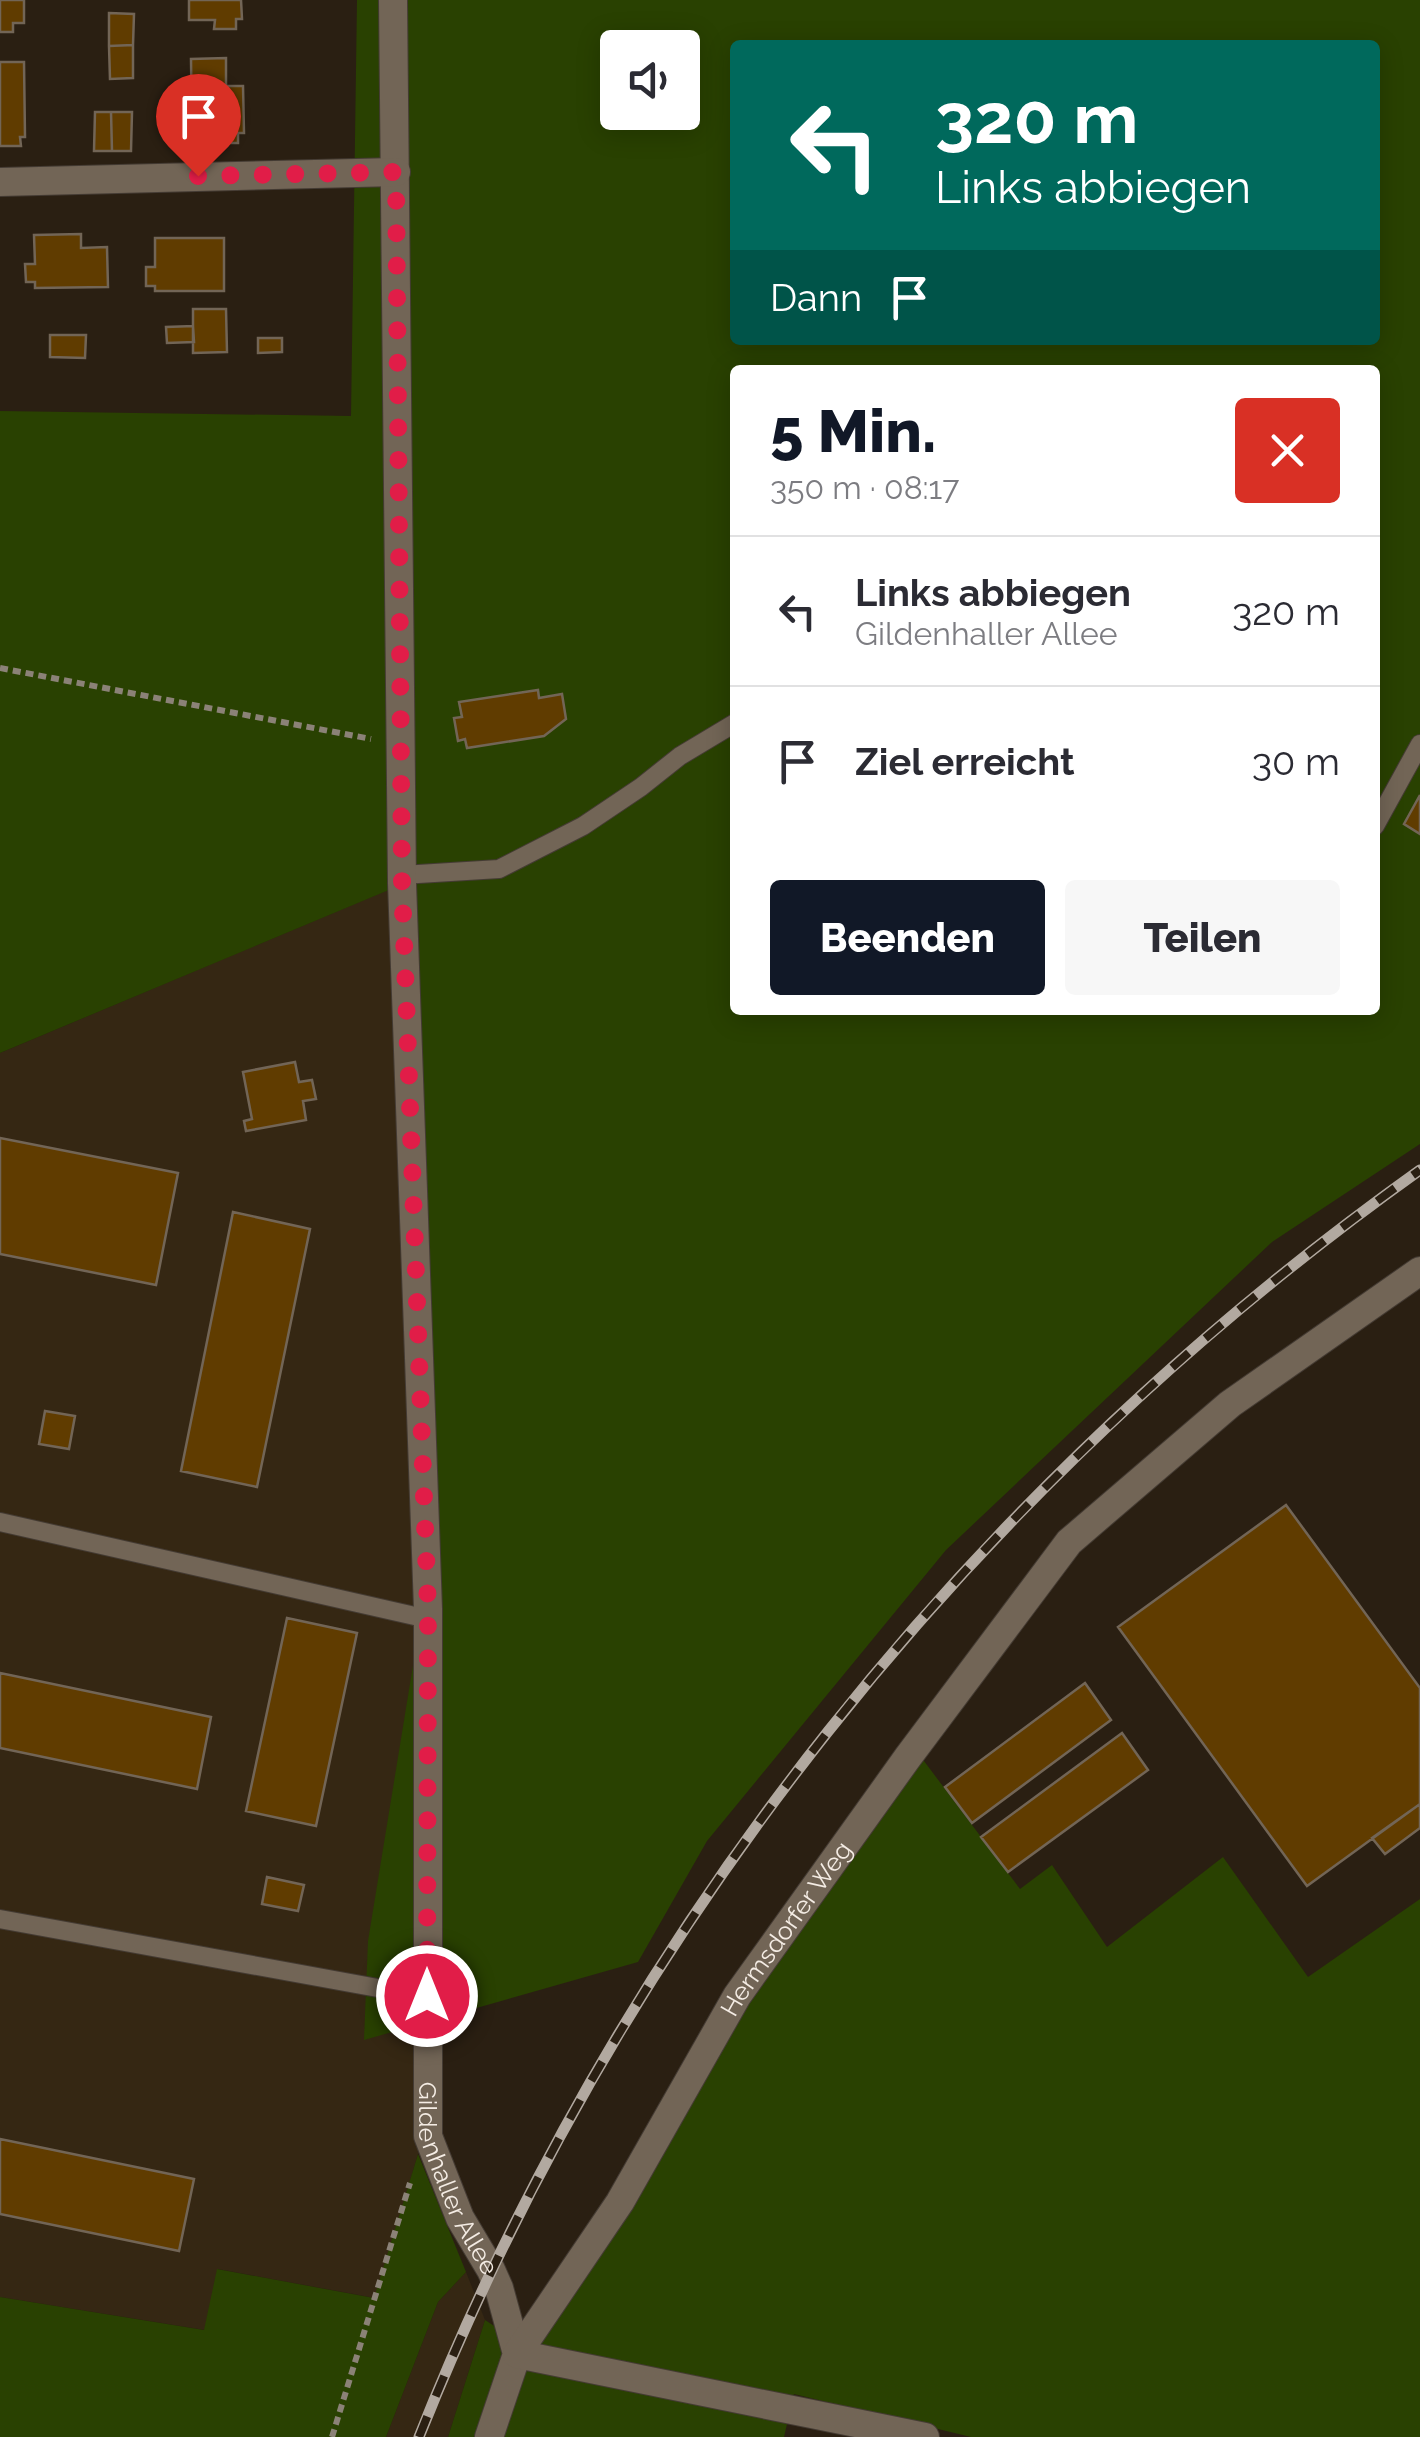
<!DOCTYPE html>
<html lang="de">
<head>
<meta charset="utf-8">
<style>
  :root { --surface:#fff; --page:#f7f7f7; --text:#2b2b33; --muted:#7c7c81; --line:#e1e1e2; --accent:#111827 }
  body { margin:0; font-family:Raleway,sans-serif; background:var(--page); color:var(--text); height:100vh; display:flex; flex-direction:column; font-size:38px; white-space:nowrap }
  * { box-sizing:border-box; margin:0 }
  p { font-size:32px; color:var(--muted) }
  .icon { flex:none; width:55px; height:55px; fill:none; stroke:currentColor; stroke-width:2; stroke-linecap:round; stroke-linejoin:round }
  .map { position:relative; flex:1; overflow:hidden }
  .sheet { position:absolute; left:730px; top:365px; width:650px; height:650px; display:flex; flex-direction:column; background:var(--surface); border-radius:10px; box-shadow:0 5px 25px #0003 }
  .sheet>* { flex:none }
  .banner { position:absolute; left:730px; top:40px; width:650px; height:305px; border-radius:10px; box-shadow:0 5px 25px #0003; background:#00695c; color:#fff; overflow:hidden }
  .buttons { position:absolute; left:600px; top:30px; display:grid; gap:20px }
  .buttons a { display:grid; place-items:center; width:100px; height:100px; border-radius:10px; background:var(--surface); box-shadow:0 5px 25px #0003; font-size:50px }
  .pin { position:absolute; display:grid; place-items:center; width:85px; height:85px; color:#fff; margin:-102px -42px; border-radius:50% 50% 50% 0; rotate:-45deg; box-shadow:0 0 10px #0007 }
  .pin .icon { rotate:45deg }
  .me { position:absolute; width:110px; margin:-55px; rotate:0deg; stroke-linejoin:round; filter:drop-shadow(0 0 8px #0008) }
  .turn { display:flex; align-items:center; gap:35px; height:210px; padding:0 40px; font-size:45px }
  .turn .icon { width:130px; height:130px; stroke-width:2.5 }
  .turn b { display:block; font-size:70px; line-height:85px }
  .then { display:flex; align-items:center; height:95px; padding:0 40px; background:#0003; gap:20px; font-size:38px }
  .round { display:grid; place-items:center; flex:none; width:105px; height:105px; border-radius:10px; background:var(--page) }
  .summary { display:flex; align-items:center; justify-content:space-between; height:170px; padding:0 40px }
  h1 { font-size:60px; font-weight:800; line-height:75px; color:var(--accent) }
  .primary-button { display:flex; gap:20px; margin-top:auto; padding:20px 40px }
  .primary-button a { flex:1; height:115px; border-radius:10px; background:var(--accent); color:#fff; font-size:40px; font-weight:800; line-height:115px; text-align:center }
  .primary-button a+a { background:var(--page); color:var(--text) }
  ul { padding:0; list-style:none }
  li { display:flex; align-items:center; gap:30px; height:150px; padding:0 40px; border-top:2px solid var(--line) }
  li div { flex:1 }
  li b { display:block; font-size:38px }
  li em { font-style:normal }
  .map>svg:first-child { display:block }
  .built { fill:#352713 }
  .green { fill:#294101; fill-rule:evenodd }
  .building { fill:#603c00; stroke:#726556; stroke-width:2.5 }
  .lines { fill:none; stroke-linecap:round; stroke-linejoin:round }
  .service-casing { stroke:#443b33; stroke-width:20 }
  .minor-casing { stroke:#443b33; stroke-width:30 }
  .path { stroke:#8b8277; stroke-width:6; stroke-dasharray:8 5; stroke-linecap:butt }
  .service { stroke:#726556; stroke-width:18 }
  .minor { stroke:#726556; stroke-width:28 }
  .rail-casing { stroke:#b2a9a0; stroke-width:11 }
  .rail { stroke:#2a1f12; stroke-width:8; stroke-dasharray:22; stroke-linecap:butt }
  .route { stroke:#e11d48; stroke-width:18; stroke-dasharray:0 32.4 }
  .labels { text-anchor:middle; stroke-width:8; stroke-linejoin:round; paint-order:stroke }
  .street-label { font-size:25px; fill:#f4ece4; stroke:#2a1f12 }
</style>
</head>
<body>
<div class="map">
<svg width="1420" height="2437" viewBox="0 0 1420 2437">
  <rect width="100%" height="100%" fill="#2a1f12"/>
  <path class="built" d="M397 886 423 1604V2136L418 2154 375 2298 218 2269 205 2330 0 2297V1053Z
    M466 2272 485 2320 448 2437H386L438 2302Z"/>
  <path class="green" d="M357 0H1420V1144L1272 1242 946 1550 707 1841 638 1962 364 2040 368 1941 423 1604 396 887 0 1053V411L351 416ZM735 45H1375V340H735ZM618 48H682V112H618ZM735 370H1375V1010H735Z
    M921 1757 1020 1889 1052 1865 1107 1947 1223 1857 1308 1977 1420 1899V2437H971L794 2394 784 2437H448L485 2320 533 2351 747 1997Z
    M418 2154 466 2272 438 2302 386 2437H0V2297L204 2330 217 2269 374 2298Z"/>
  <path class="building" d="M0 0H24V23H13V32H0Z
    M189 0H241L242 19H236V29H214L215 20H189Z
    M109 13 134 14 133 45 109 46Z
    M133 45V78L110 79 109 46Z
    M226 58V86H243L244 133H238V143H217V133L192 134 191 59Z
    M0 62H24L25 137H20L21 146H0Z
    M95 112H111L112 151H94Z
    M111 112H132L131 151H112Z
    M81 234V248L107 247 108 287 35 288V282H26L25 264H35L34 235Z
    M155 238H224V291H155V286H146V267H155Z
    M193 309H226L227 352 193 353Z
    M193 326 194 342 167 343 166 327Z
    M50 335H86L85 358 50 357Z
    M258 338H282V352L258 353Z
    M538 690 539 698 562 694 566 719 544 736 467 748 465 739 458 741 454 718 462 717 459 702Z
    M1420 795V834L1404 824Z
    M295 1062 299 1082 312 1080 316 1099 303 1101 306 1120 246 1131 244 1121 252 1119 243 1072Z
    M0 1138 178 1173 156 1285 0 1254Z
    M233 1212 310 1229 257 1487 181 1471Z
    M45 1411 75 1416 69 1449 39 1444Z
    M1286 1505 1420 1688V1804L1307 1886 1118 1627Z
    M287 1618 357 1633 316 1826 246 1811Z
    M0 1673 211 1717 197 1789 0 1748Z
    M1085 1683 1111 1720 972 1823 945 1787Z
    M1122 1733 1148 1770 1008 1872 981 1837Z
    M1420 1804V1828L1385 1854 1372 1838Z
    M267 1877 304 1885 298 1911 262 1904Z
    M0 2139 194 2179 179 2251 0 2214Z"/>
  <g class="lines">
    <defs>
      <path id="service" d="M1375 826 1420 744
        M402 875 499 869 583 826 641 787 680 756 735 723
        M0 1522 428 1619
        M0 1919 427 1997"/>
      <g id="minor">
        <path id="s1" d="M393 0 402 883 428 1609V2136L460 2218 491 2270 499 2288 517 2354 489 2437"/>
        <path d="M0 182 396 172"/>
        <path id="s2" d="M925 2437 517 2354 620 2202 737 1996 908 1757 1069 1542 1230 1404 1420 1271"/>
      </g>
    </defs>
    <use href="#service" class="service-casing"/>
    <use href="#minor" class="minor-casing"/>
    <path class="path" d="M0 668 371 739
      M332 2437 410 2183"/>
    <use href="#service" class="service"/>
    <use href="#minor" class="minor"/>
    <defs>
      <path id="rail" d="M419 2437C623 1926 972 1489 1420 1170"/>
    </defs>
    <use href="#rail" class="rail-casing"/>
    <use href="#rail" class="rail"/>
  </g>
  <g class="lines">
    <path class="route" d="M198 176 396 172 402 883 428 1609 427 1996"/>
  </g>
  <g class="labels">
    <g class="street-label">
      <text dy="9" stroke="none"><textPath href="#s2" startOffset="920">Hermsdorfer Weg</textPath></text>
      <text dy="9" stroke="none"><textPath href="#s1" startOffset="2185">Gildenhaller Allee</textPath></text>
    </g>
  </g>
</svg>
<div class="buttons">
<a><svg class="icon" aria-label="sound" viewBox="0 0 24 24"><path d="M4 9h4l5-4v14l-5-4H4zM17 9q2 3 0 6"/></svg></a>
</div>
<div class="pin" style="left:198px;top:176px;background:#d93025"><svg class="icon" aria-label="arrive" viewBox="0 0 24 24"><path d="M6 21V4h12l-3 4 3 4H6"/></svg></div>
<svg class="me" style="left:427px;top:1996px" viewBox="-20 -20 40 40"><circle r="17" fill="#e11d48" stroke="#fff" stroke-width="3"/><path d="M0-11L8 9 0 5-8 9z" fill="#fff"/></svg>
<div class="banner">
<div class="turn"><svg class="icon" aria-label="left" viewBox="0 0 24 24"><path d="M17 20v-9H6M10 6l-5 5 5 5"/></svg><div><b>320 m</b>Links abbiegen</div></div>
<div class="then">Dann<svg class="icon" aria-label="arrive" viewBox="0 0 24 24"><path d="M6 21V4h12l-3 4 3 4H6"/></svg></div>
</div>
<section class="sheet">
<div class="summary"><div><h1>5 Min.</h1><p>350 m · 08:17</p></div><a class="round" style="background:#d93025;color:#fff"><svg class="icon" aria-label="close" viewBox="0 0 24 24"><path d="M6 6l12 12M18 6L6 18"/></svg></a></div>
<ul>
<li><svg class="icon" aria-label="left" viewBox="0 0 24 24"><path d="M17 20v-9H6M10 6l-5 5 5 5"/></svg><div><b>Links abbiegen</b><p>Gildenhaller Allee</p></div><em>320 m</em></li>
<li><svg class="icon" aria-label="arrive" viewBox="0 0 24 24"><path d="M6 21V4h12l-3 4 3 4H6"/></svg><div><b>Ziel erreicht</b></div><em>30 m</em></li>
</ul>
<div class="primary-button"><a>Beenden</a><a>Teilen</a></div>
</section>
</div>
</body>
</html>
